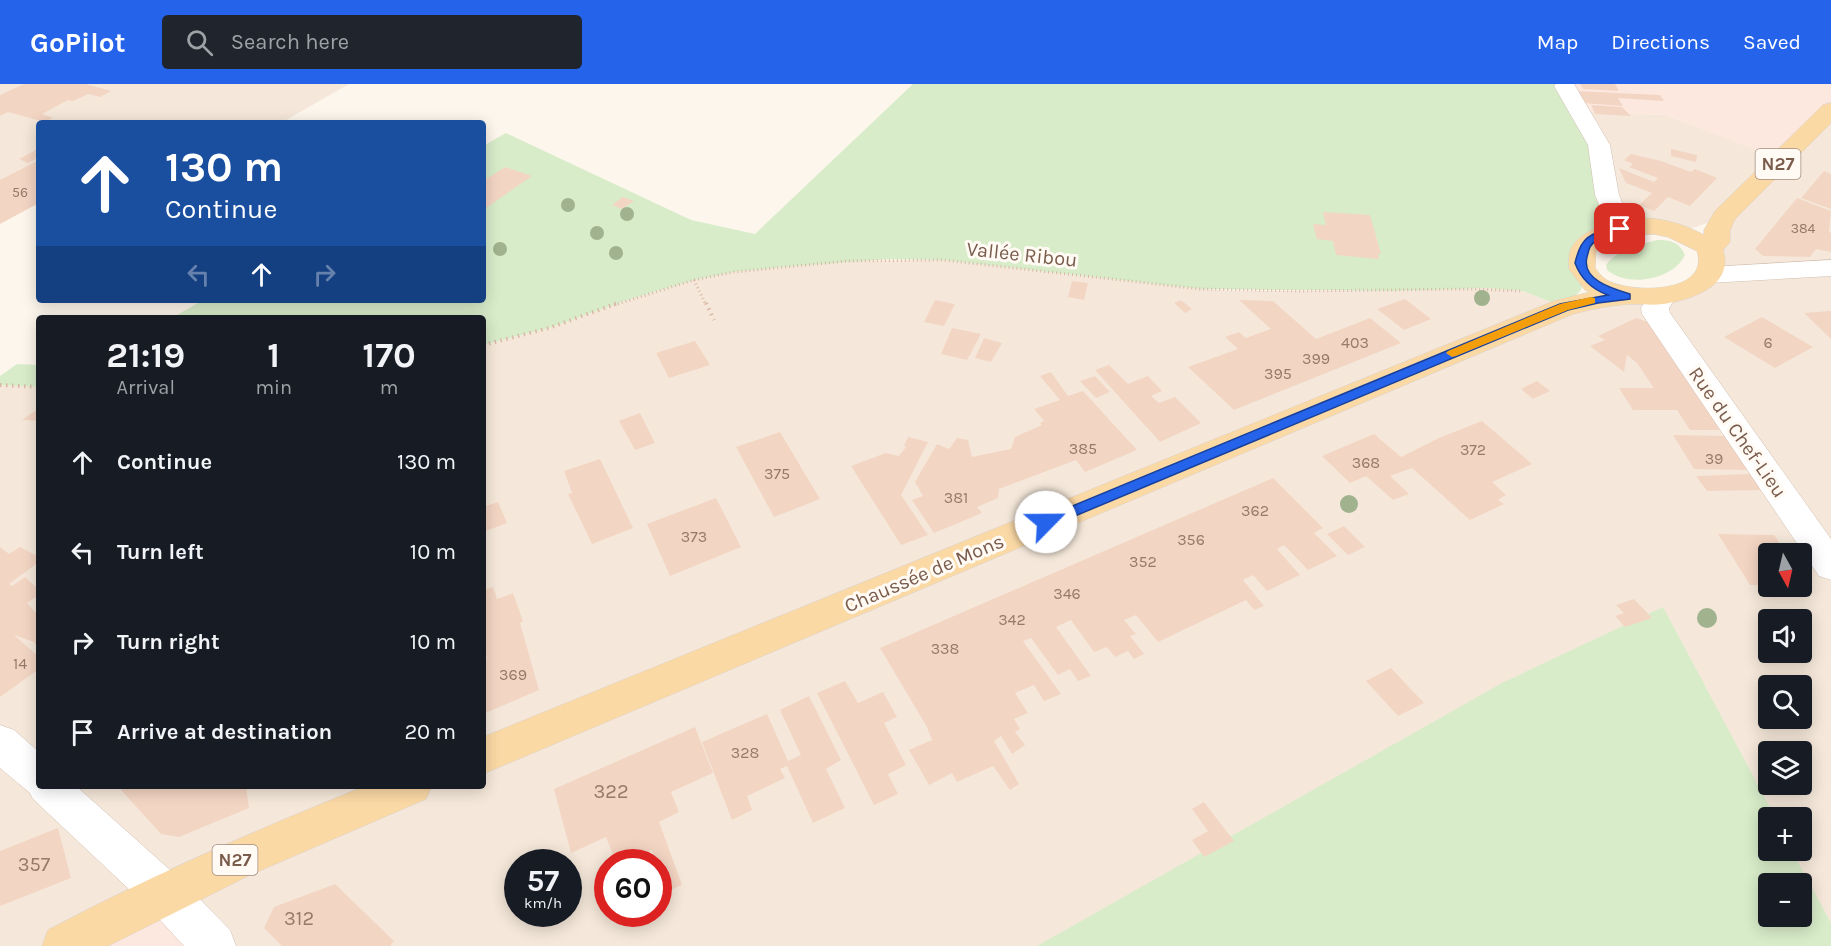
<!DOCTYPE html>
<html lang="en">
<head>
<meta charset="utf-8">
<style>
  :root { --surface:#171b24; --page:#20242c; --text:#f1f3f6; --muted:#9ea1a6; --accent:#2563eb }
  body { margin:0; font-family:Karla,sans-serif; background:var(--page); color:var(--text); height:100vh; display:flex; flex-direction:column; font-size:22px; white-space:nowrap }
  * { box-sizing:border-box; margin:0 }
  p { font-size:20px; color:var(--muted) }
  .icon { flex:none; width:33px; height:33px; fill:none; stroke:currentColor; stroke-width:2; stroke-linecap:round; stroke-linejoin:round }
  .map { position:relative; flex:1; overflow:hidden }
  .details { position:absolute; left:36px; top:231px; width:450px; height:474px; display:flex; flex-direction:column; background:var(--surface); border-radius:6px; box-shadow:0 3px 15px #0003 }
  .details>* { flex:none }
  .banner { position:absolute; left:36px; top:36px; width:450px; height:183px; border-radius:6px; box-shadow:0 3px 15px #0003; background:#1a4fa0; color:#fff; overflow:hidden }
  .needle { width:39px; rotate:172deg }
  .tools { position:absolute; left:1758px; top:459px; display:grid; gap:12px }
  .tools a { display:grid; place-items:center; width:54px; height:54px; border-radius:6px; background:var(--surface); box-shadow:0 3px 15px #0003; font-size:30px }
  .speed { position:absolute; left:504px; top:765px; display:flex; gap:12px; font-size:30px; font-weight:700; text-align:center }
  .speed>* { display:grid; place-content:center; width:78px; height:78px; border-radius:50%; background:var(--surface); box-shadow:0 3px 15px #0003; line-height:1 }
  .speed small { font-size:15px; font-weight:400 }
  .speed .limit { border:9px solid #d22; background:#fff; color:#111 }
  .pin { position:absolute; display:grid; place-items:center; width:51px; height:51px; color:#fff; margin:-26px; border-radius:12px; box-shadow:0 3px 9px #0006 }
  .me { position:absolute; width:66px; margin:-33px; rotate:67deg; stroke-linejoin:round; filter:drop-shadow(0 0 4px #0008) }
  .turn { display:flex; align-items:center; gap:21px; height:126px; padding:0 30px; font-size:27px }
  .turn .icon { width:78px; height:78px; stroke-width:2.5 }
  .turn b { display:block; font-size:42px; line-height:51px }
  .lanes { display:flex; align-items:center; height:57px; padding:0 30px; background:#0003; justify-content:center; gap:30px; direction:ltr }
  .lanes .off { opacity:.35 }
  .eta { display:flex; justify-content:space-evenly; align-items:center; height:102px; text-align:center }
  .eta b { font-size:36px; font-weight:700; line-height:42px }
  ul { padding:0; list-style:none }
  li { display:flex; align-items:center; gap:18px; height:90px; padding:0 30px }
  li div { flex:1 }
  li b { display:block; font-size:22px }
  li em { font-style:normal }
  header { display:flex; align-items:center; gap:36px; box-sizing:border-box; height:84px; padding:0 30px; background:var(--accent); color:#fff }
  header strong { font-size:28px }
  nav { display:flex; gap:33px; margin-inline-start:auto; font-size:21px }
  .search { width:420px; height:54px; background:var(--page); display:flex; align-items:center; gap:15px; box-sizing:border-box; padding:0 21px; border-radius:6px; color:var(--muted); font-size:22px }
  .map>svg:first-child { display:block }
  .residential { fill:#f5e8da; fill-rule:evenodd }
  .commercial { fill:#fde8e0 }
  .green { fill:#d8ecc9; fill-rule:evenodd }
  .building { fill:#f3d5c3 }
  .lines { fill:none; stroke-linecap:round; stroke-linejoin:round }
  .street-casing { stroke:#d1beb0; stroke-width:1 }
  .primary-casing { stroke:#dad1cd; stroke-width:1 }
  .path-far1 { stroke:#d9b8a5; stroke-width:3; stroke-dasharray:1 3; stroke-linecap:butt }
  .path { stroke:#d9b8a5; stroke-width:4; stroke-dasharray:1.5 4.5; stroke-linecap:butt }
  .street { fill:#fff; fill-rule:evenodd }
  .primary { fill:#fbd9a5; fill-rule:evenodd }
  .tree { fill:#a0b28e }
  .route { fill:#2563eb; stroke:#184099; stroke-width:1.5 }
  .slow { fill:#f59e0b }
  .labels { text-anchor:middle; stroke-width:6; stroke-linejoin:round; paint-order:stroke }
  .far-number-label { font-size:14px; fill:#987a6a }
  .number-label { font-size:16px; fill:#987a6a }
  .shield { fill:#fffaf3; stroke:#a28b7f; stroke-width:1.5 }
  .shield-label { font-size:18px; font-weight:bold; fill:#7a5c4d }
  .street-label { font-size:20px; fill:#7a5c4d; stroke:#fffaf3 }
  .near-number-label { font-size:20px; fill:#987a6a }
</style>
</head>
<body>
<header>
<strong>GoPilot</strong>
<div class="search"><svg class="icon" aria-label="search" viewBox="0 0 24 24"><circle cx="10" cy="10" r="6"/><path d="M15 15l6 6"/></svg>Search here</div>
<nav><a>Map</a><a>Directions</a><a>Saved</a></nav>
</header>
<div class="map">
<svg width="1831" height="862" viewBox="0 0 1831 862">
  <rect width="100%" height="100%" fill="#fdf6ec"/>
  <path class="residential" d="M0 0H349L281 39H193L185 37 180 39H39V116L0 137Z
    M1831 26V862H0V301L39 303V702H483V261L549 244 630 215 694 196 734 188 847 177 943 176 1200 205 1232 207H1398L1486 204 1523 207 1564 223 1693 203 1723 133 1696 143 1676 147 1629 143 1580 27 1666 31 1719 51ZM1768 470H1802V502H1768ZM1768 536H1802V568H1768ZM1768 602H1802V634H1768ZM1768 668H1802V700H1768ZM1768 734H1802V766H1768ZM518 778H568V830H518ZM608 778H658V830H608ZM1768 800H1802V832H1768Z"/>
  <path class="commercial" d="M1563 0H1831V26L1782 76 1666 31 1580 27Z
    M164 809 214 862H64Z"/>
  <path class="green" d="M913 0H1563L1599 61 1620 145 1593 154 1581 206 1564 223 1523 207 1486 204 1398 207 1200 205 943 176 890 175 783 183 734 188 694 196 630 215 549 244 483 261V234H172L203 216H483V62L506 49 691 136 755 150Z
    M1657 156C1671 156 1679 158 1685 171 1673 196 1628 204 1607 186L1606 181C1616 166 1641 160 1657 156Z
    M17 280 39 281V303L0 301V292Z
    M1663 523 1775 733 1768 734V766L1792 767 1831 839V862H1037L1502 599ZM1768 800H1802V832H1768Z"/>
  <path class="building" d="M24 0H86L111 7 100 13 88 10 73 17 68 16 42 30 53 34 45 38 8 28 0 32V11Z
    M1580 0H1615L1619 7 1583 5Z
    M1574 7 1660 11 1664 17 1618 14 1623 22 1582 19Z
    M1591 21 1622 23 1631 32 1595 30Z
    M1671 65 1697 71 1696 78 1671 72Z
    M36 66 39 67V73L28 79 19 75Z
    M1631 70 1661 77 1691 88 1695 85 1717 94 1690 122 1668 113 1654 127 1639 121 1652 109 1626 99 1619 84 1654 98 1658 94 1629 83 1633 80 1624 76Z
    M39 76V119L0 140V96Z
    M505 83 532 92 483 126V97Z
    M1824 87 1831 90V125L1801 114Z
    M623 113 634 117 622 125 612 121Z
    M1797 114 1831 127 1829 148 1831 149V168L1816 165 1810 173 1763 172 1755 165Z
    M1323 128 1370 131 1381 170H1378L1379 175 1336 171 1333 157 1317 155 1313 140 1326 141Z
    M1072 197 1088 199 1084 216 1068 213Z
    M1405 215 1431 235 1404 246 1377 225Z
    M935 216 955 220 944 242 924 238Z
    M1181 216 1192 225 1185 229 1174 219Z
    M1239 216 1273 217 1316 255 1370 234 1401 259 1234 326 1188 283 1238 265 1225 253 1239 248 1246 254 1271 245Z
    M1831 227V255L1804 229Z
    M1762 233 1813 263 1775 284 1724 253Z
    M1636 234 1648 238 1721 346H1690L1677 326H1633L1619 304H1654L1637 279 1627 271 1624 288 1590 262 1605 256 1598 252Z
    M952 244 981 250 967 276 941 270Z
    M984 254 1002 259 991 278 975 274Z
    M695 257 710 281 669 294 656 269Z
    M1109 281 1128 300 1148 292 1162 307 1151 312 1159 319 1175 313 1201 339 1160 358 1095 286Z
    M1051 288 1068 312 1083 307 1137 366 1085 388 1076 376 999 405 998 414 977 423 982 429 934 449 912 416 923 412 915 398 937 360 949 365 957 354 968 356 972 373 1011 365 1015 353 1042 341 1040 339 1044 337 1034 325 1060 316 1040 292Z
    M1095 292 1110 308 1096 314 1080 297Z
    M1537 297 1550 307 1533 315 1521 305Z
    M39 324V337L22 336Z
    M640 329 655 359 635 366 619 337Z
    M1482 337 1532 380 1492 398 1506 411 1498 416 1504 420 1470 436 1412 384 1390 392 1409 410 1393 416 1366 392 1350 399 1322 372 1374 350 1401 373 1439 354Z
    M780 348 820 415 774 433 736 363Z
    M1673 351 1725 352 1749 386 1694 385Z
    M908 353 928 358 901 411 928 451 901 461 851 382 886 369 899 372 906 363 904 362Z
    M600 375 633 444 592 460 568 410 572 409 564 387Z
    M1751 390 1762 406 1707 407 1696 392Z
    M1273 394 1323 444 1314 449 1337 472 1308 486 1284 461 1277 465 1300 491 1267 507 1253 491 1243 496 1264 522 1254 526 1246 516 1158 558 1136 531 1124 536 1136 550 1130 552 1144 570 1134 575 1128 567 1115 573 1107 563 1094 568 1071 536 1056 543 1091 592 1078 597 1070 585 1058 591 1031 554 1023 557 1061 610 1044 617 1034 601 1015 609 1028 629 1014 635 1020 645 1015 648 1025 661 1012 670 1001 652 994 657 1019 700 1010 706 993 682 957 698 952 689 929 701 909 666 932 656 927 643 880 564Z
    M716 414 741 463 670 492 647 440Z
    M498 418 507 439 483 448V423Z
    M1344 442 1365 463 1348 471 1327 450Z
    M1718 450 1774 451 1787 470H1768V501H1750Z
    M0 463 9 470 20 463 39 473V478L9 500 12 502 25 493 39 506V511L27 519 35 528 39 526V564L34 558 14 551 39 573V585L0 613Z
    M493 503 497 515 513 509 523 537 520 539 539 606 483 630V575L487 574 483 558V506Z
    M1634 515 1652 534 1625 543 1615 532 1624 529 1616 521Z
    M1391 584 1424 619 1398 632 1366 597Z
    M845 597 858 619 883 608 897 633 884 639 906 681 888 690 898 710 874 721 817 609Z
    M809 612 841 676 826 685 845 724 813 739 787 682 780 685 785 694 747 712 752 726 732 736 702 658 767 630 788 677 801 671 780 626Z
    M695 643 713 689 671 708 679 728 659 738 682 801 666 808 658 778H656L652 766 634 773 635 778H616L606 753 571 769 554 705Z
    M126 702H246L249 724 179 753 161 750 121 706Z
    M1204 718 1234 757 1204 773 1192 756 1208 747 1192 725Z
    M58 744 71 794 0 822V767Z
    M335 800 394 857 390 862H282L264 844 274 823Z"/>
  <g class="lines">
    <defs>
      <path id="street" d="M1556 0H1574L1610 61 1619 111 1633 145 1629 150 1620 153 1611 150 1595 111 1588 61 1554 2Z
        M1831 176V192L1709 199 1700 197 1696 191 1700 185 1709 183Z
        M1662 204 1672 207 1676 213 1669 224 1670 229 1831 455V496L1819 492 1642 230 1641 224 1652 207Z
        M0 641 14 646 39 668V702H76L179 794 230 846 236 862H184L149 824 33 715 30 709 0 684Z"/>
      <path id="primary" d="M1831 19V39L1735 135 1730 146V158L1723 166C1734 200 1696 214 1669 219 1657 222 1645 220 1632 220 1612 221 1592 225 1573 230L483 690V653L1554 217 1590 208 1585 206 1569 185C1569 178 1568 169 1572 163 1584 141 1633 131 1656 135 1673 137 1689 143 1704 151V146L1715 127 1823 21ZM1654 150 1668 153 1697 167C1711 211 1628 210 1605 195 1601 192 1598 188 1595 184L1596 165C1611 151 1634 151 1654 150Z
        M365 702H432L426 715 250 791 108 862H42L48 846C151 791 257 746 365 702Z"/>
    </defs>
    <use href="#street" class="street-casing"/>
    <use href="#primary" class="primary-casing"/>
    <path class="path-far1" d="M694 196 706 221
      M614 221 694 196 734 188 847 177 943 176 1200 205 1299 207 1475 205 1522 207"/>
    <path class="path" d="M706 219 714 236
      M483 261 549 244 618 219
      M0 301 39 303"/>
    <use href="#street" class="street"/>
    <use href="#primary" class="primary"/>
  </g>
  <g class="tree">
    <circle cx="568" cy="121" r="7"/>
    <circle cx="627" cy="130" r="7"/>
    <circle cx="597" cy="149" r="7"/>
    <circle cx="500" cy="165" r="7"/>
    <circle cx="616" cy="169" r="7"/>
    <circle cx="1482" cy="214" r="8"/>
    <circle cx="1349" cy="420" r="9"/>
    <circle cx="1707" cy="534" r="10"/>
  </g>
  <path class="route" d="M1620 142 1625 145 1624 148C1615 150 1604 152 1596 157 1589 161 1589 166 1587 173 1581 196 1613 205 1630 210V215L1598 219 1568 226 1051 442H1041L1039 438 1041 435 1560 220 1608 211C1591 205 1581 195 1575 179 1582 149 1592 150 1620 142Z"/>
  <path class="slow" d="M1591 213 1595 214V219L1568 226 1456 272 1452 273 1446 269 1448 267 1560 220Z"/>
  <g class="labels">
    <g class="far-number-label">
      <text x="20" y="113">56</text>
      <text x="1803" y="149">384</text>
    </g>
    <g class="number-label">
      <text x="1355" y="264">403</text>
      <text x="1768" y="264">6</text>
      <text x="1316" y="280">399</text>
      <text x="1278" y="295">395</text>
      <text x="1083" y="370">385</text>
      <text x="1473" y="371">372</text>
      <text x="1714" y="380">39</text>
      <text x="1366" y="384">368</text>
      <text x="777" y="395">375</text>
      <text x="956" y="419">381</text>
      <text x="1255" y="432">362</text>
      <text x="694" y="458">373</text>
      <text x="1191" y="461">356</text>
      <text x="1143" y="483">352</text>
      <text x="1067" y="515">346</text>
      <text x="1012" y="541">342</text>
      <text x="945" y="570">338</text>
      <text x="20" y="585">14</text>
      <text x="513" y="596">369</text>
      <text x="745" y="674">328</text>
    </g>
    <g class="shield">
      <rect x="1755.5" y="65" width="45" height="30" rx="4.5"/>
      <rect x="212.5" y="761" width="45" height="30" rx="4.5"/>
    </g>
    <g class="shield-label">
      <text x="1778" y="86">N27</text>
      <text x="235" y="782">N27</text>
    </g>
    <g class="street-label">
      <text transform="translate(1022 170) rotate(6)" y="7">Vallée Ribou</text>
      <text transform="translate(1738 348) rotate(55)" y="7">Rue du Chef-Lieu</text>
      <text transform="translate(924 489) rotate(-23)" y="7">Chaussée de Mons</text>
    </g>
    <g class="near-number-label">
      <text x="611" y="714">322</text>
      <text x="34" y="787">357</text>
      <text x="299" y="841">312</text>
    </g>
  </g>
</svg>
<div class="tools">
<a><svg class="needle" viewBox="-14 -14 28 28"><path d="M0-13l5 13h-10z" fill="#e53935"/><path d="M0 13l5-13h-10z" fill="#9ea1a6"/></svg></a>
<a><svg class="icon" aria-label="sound" viewBox="0 0 24 24"><path d="M4 9h4l5-4v14l-5-4H4zM17 9q2 3 0 6"/></svg></a>
<a><svg class="icon" aria-label="search" viewBox="0 0 24 24"><circle cx="10" cy="10" r="6"/><path d="M15 15l6 6"/></svg></a>
<a><svg class="icon" aria-label="layers" viewBox="0 0 24 24"><path d="M12 4l9 5-9 5-9-5zM3 14l9 5 9-5"/></svg></a>
<a>+</a>
<a>−</a>
</div>
<div class="speed"><div>57<small>km/h</small></div><div class="limit">60</div></div>
<div class="pin" style="left:1620px;top:145px;background:#d93025"><svg class="icon" aria-label="arrive" viewBox="0 0 24 24"><path d="M6 21V4h12l-3 4 3 4H6"/></svg></div>
<svg class="me" style="left:1046px;top:438px" viewBox="-20 -20 40 40"><circle r="19" fill="#fff"/><path d="M0-13L10 11 0 6-10 11z" fill="#2563eb"/></svg>
<div class="banner">
<div class="turn"><svg class="icon" aria-label="ahead" viewBox="0 0 24 24"><path d="M12 20V5M6 11l6-6 6 6"/></svg><div><b>130 m</b>Continue</div></div>
<div class="lanes"><svg class="icon off" aria-label="left" viewBox="0 0 24 24"><path d="M17 20v-9H6M10 6l-5 5 5 5"/></svg><svg class="icon" aria-label="ahead" viewBox="0 0 24 24"><path d="M12 20V5M6 11l6-6 6 6"/></svg><svg class="icon off" aria-label="right" viewBox="0 0 24 24"><path d="M7 20v-9h11M14 6l5 5-5 5"/></svg></div>
</div>
<section class="details">
<div class="eta">
<div><b>21:19</b><p>Arrival</p></div>
<div><b>1</b><p>min</p></div>
<div><b>170</b><p>m</p></div>
</div>
<ul>
<li><svg class="icon" aria-label="ahead" viewBox="0 0 24 24"><path d="M12 20V5M6 11l6-6 6 6"/></svg><div><b>Continue</b></div><em>130 m</em></li>
<li><svg class="icon" aria-label="left" viewBox="0 0 24 24"><path d="M17 20v-9H6M10 6l-5 5 5 5"/></svg><div><b>Turn left</b></div><em>10 m</em></li>
<li><svg class="icon" aria-label="right" viewBox="0 0 24 24"><path d="M7 20v-9h11M14 6l5 5-5 5"/></svg><div><b>Turn right</b></div><em>10 m</em></li>
<li><svg class="icon" aria-label="arrive" viewBox="0 0 24 24"><path d="M6 21V4h12l-3 4 3 4H6"/></svg><div><b>Arrive at destination</b></div><em>20 m</em></li>
</ul>
</section>
</div>
</body>
</html>
